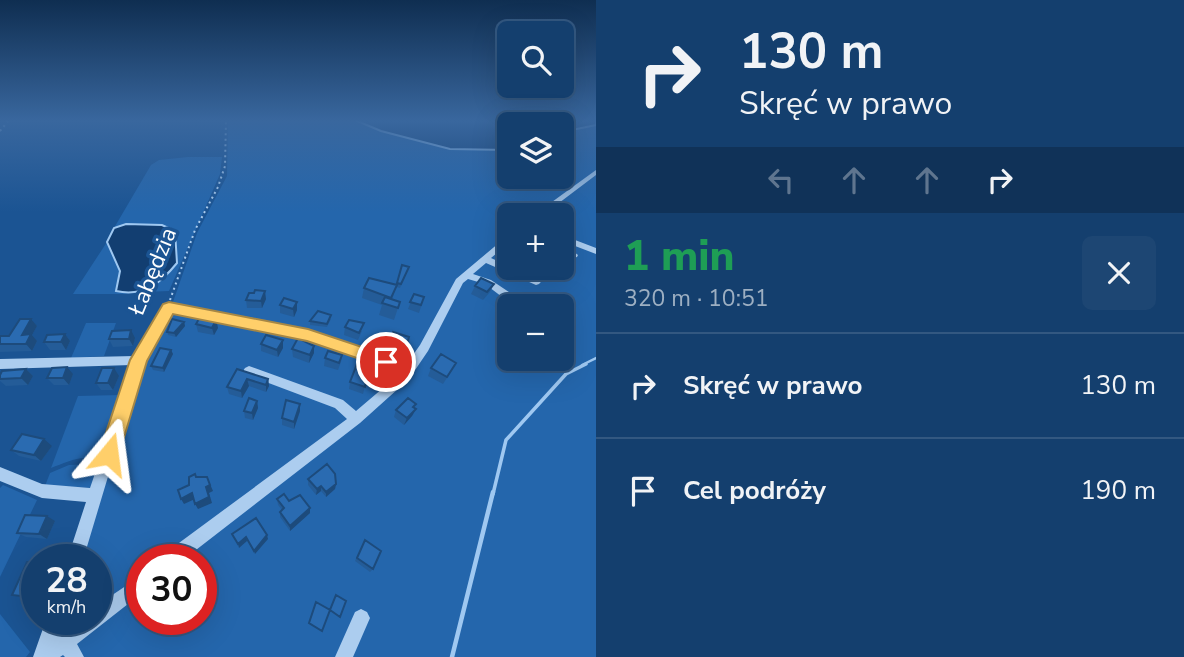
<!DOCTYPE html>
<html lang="pl">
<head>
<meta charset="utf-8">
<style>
  :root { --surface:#143f6e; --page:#1d4673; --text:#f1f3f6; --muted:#9dafc2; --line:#335881 }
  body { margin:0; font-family:"Nunito Sans",sans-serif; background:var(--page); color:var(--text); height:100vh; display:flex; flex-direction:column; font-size:26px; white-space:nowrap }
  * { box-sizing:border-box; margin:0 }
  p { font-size:23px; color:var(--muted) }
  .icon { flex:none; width:38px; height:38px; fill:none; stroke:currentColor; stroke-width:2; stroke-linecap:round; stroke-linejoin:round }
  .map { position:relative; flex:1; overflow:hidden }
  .details { display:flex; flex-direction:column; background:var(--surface); width:588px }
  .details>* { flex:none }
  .banner { background:#143f6e; color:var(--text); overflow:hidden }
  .controls { position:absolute; left:497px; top:21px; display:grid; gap:14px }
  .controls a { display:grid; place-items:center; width:77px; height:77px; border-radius:10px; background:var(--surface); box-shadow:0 7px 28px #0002,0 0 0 2px var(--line); font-size:35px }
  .speed { position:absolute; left:21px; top:544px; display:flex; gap:14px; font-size:35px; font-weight:700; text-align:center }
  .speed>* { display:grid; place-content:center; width:91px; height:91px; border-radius:50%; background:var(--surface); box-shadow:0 7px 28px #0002,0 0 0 2px var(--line); line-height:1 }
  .speed small { font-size:18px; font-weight:400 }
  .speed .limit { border:10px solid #d22; background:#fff; color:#111 }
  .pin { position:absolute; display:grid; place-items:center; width:60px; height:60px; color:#fff; margin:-30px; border:4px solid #fff; border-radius:50%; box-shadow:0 2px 7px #0007 }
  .me { position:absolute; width:77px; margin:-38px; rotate:16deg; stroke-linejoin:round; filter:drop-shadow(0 0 5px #0008) }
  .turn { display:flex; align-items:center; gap:24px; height:147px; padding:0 28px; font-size:32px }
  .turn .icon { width:91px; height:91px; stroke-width:2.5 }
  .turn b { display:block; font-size:49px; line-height:60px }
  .lanes { display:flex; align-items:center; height:66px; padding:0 28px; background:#0003; justify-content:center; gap:35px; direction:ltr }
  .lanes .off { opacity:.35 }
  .round { display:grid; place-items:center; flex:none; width:74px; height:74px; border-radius:10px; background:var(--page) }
  .summary { display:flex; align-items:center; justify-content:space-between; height:119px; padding:0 28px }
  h1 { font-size:42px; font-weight:800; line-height:52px; color:#1e9e55 }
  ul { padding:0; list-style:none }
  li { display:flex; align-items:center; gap:21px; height:105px; padding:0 28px; border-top:2px solid var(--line) }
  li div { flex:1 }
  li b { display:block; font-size:26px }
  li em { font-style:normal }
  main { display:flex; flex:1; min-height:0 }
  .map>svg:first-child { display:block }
  .green { fill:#2466ac; fill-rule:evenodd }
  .water { fill:#123e71; stroke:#9fc8f1; stroke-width:2 }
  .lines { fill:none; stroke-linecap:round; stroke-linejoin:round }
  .stream-far2 { stroke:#9fc8f1; stroke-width:2.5 }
  .stream-far1 { stroke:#9fc8f1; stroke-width:3.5 }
  .stream { stroke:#9fc8f1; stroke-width:4.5 }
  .path { stroke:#accdef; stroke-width:2; stroke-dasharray:2 3.5; stroke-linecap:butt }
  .minor { fill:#accdef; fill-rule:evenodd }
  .wall { fill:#245c98 }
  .shaded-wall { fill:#1d4b7c }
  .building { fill:#2a6bb1; stroke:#1d4b7c; stroke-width:2 }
  .route { fill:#ffcf6a; stroke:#a68745; stroke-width:2 }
  .labels { text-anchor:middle; stroke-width:7; stroke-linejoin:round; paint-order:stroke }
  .street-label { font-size:23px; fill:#fff; stroke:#1b5493 }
</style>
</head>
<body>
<main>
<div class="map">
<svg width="596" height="657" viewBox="0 0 596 657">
  <rect width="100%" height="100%" fill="#1b5493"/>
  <path class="green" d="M228 120H596V657H44L60 620H96V560H79L148 351 173 302 197 233 227 176ZM509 124H562V177H509ZM509 215H562V268H509ZM509 306H562V359H509ZM142 560H201V620H142Z
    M188 157H222L220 174 169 291 144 292 167 276 126 224 114 228 151 165 159 160Z
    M107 242 120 271 116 291 129 294H73Z
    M86 323H116L104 356 71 358Z
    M121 395 101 463C85 452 68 462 51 468L78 396Z
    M89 464 98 471 91 488 45 486 50 473 69 465Z
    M3 485 37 500 0 577V488Z
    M0 614 30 652 26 657H0Z"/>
  <path class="water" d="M355 120H596V125L562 132V124H509V150L450 149 381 131Z
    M126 224 162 225 175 231 177 263C160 284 143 297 116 291L120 271 107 242 114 228Z"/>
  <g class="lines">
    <path class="stream-far2" d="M582 365 596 358"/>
    <path class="stream-far1" d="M493 494 506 440 566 374 586 364"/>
    <path class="stream" d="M452 657 493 492"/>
    <path class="path" d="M0 131 9 120
      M170 300 195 230 218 187 225 166 226 120"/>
    <path class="minor" d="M596 170V175L543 215H534Z
      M562 235 596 248V254L562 241Z
      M506 237H509V243L491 258 535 278 544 268H553L552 270 539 284 536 285 486 263 473 274 491 280 525 303 526 306H514L485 284 468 279 463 283 428 351 409 379 360 423 183 560H162L164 554 347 419 335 408 245 374 243 371 245 368 249 366 343 400 356 411 396 377C329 335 247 325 171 312L149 349 137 380 83 560H67L86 502 42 498 0 481V467L42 484 90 488 132 365 0 369V359L135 356 164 305 168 304C248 317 333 327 403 369L420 345 456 279Z
      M574 252 578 255 577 257 562 261V255Z
      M142 575V593L77 644 84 657H65L63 655 60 657H33L46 620H64L59 635 80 620H96V606Z
      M361 609 367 612 370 618 353 657H335L355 612Z"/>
  </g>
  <path class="wall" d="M402 265 407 271 400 288 396 287 392 300 400 302 394 320 379 315 382 305 362 298 364 288 397 285Z
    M494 284 490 292 483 300 471 294 475 286Z
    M254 293 266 299 262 308H247L246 300Z
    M414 294 424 297 419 313 408 309Z
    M280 305 297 310 294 317 280 313Z
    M31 319 37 326 32 335 37 341 32 351 0 352V336H9Z
    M331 319 327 327 310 325V321Z
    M216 320 218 328 214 335 198 332 196 324Z
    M184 322 185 326 176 337 168 335 167 332Z
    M345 327 362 331 358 340 344 335Z
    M393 332 409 337 404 354 388 350Z
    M65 334 70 341 66 350H50L44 342Z
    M135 338 133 346 113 347 109 339Z
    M283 340V348L278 357 261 351V344Z
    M292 349 314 353 309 363 293 357Z
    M171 350 173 354 164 372 153 370 151 366Z
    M342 355 341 362 338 370 324 366 325 358Z
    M369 368 363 394 349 389 350 382Z
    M431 368 452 370 443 384 428 376Z
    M26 369 33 376 28 385 6 386 0 381V375Z
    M237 369 268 379 269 386 266 392 249 386 242 398 229 394 227 387Z
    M73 374 69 385H54L47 378Z
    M119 376 113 390H101L96 383Z
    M257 401 258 408 253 420 245 418 244 411Z
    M300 404V411L294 429 282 425V418Z
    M414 408 416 409 412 416 404 425 394 417 396 410Z
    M52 446 41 461 19 456 11 450Z
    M308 479 336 484 335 489 326 497 321 491 316 495 308 485Z
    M277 499 289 501 310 508V513L290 531 280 517V512L282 510 278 505Z
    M55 521 47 539 26 537 17 533Z
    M365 540 373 569 370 572 355 561Z"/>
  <path class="shaded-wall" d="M265 291 266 299 262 308 261 301Z
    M297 302V310L294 317 293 309Z
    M31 319 37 326 32 335 37 341 32 351 26 344 22 335Z
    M216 320 218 328 214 335 212 328Z
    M184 322 185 326 176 337 174 333Z
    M131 330 135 338 133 346 129 339Z
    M65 334 70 341 66 350 61 342Z
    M283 340V348L278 357 277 350Z
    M314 346V353L309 363 310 355Z
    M171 350 173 354 164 372 163 368Z
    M67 367 73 374 69 385 63 378Z
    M114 368 119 376 113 390 108 383Z
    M26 369 33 376 28 385 21 378Z
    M247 379 249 386 242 398 241 391Z
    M268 379 269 386 266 392V385Z
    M257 401 258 408 253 420 252 413Z
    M300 404V411L294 429V422Z
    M416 409 412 416 404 425 407 418Z
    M44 439 52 446 41 461 34 455Z
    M207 477 213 491 209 493 212 503 198 509 195 504 206 487Z
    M336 484 335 489 326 497V492Z
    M321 486V491L316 495 317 489Z
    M192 493 195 499 184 504 181 499Z
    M310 508V513L290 531V526Z
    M47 516 55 521 47 539 39 534Z
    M267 535 268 539 255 554 254 551Z
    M246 537 247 541 239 548 238 544Z
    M37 581V599L30 597Z"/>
  <path class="building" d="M402 265 409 267 401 284 397 283Z
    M369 278 397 285 391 298 364 288Z
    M481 278 494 284 487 292 475 286Z
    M255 290 265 291 261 301 246 300 249 293H254Z
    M414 294 424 297 421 305 410 302Z
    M385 297 400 302 398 308 382 303Z
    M284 298 297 302 293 309 280 305Z
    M318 311 331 315 327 324 310 321Z
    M200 317 216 320 212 328 196 324Z
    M20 319H31L22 335 31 334 26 344H0V336H9Z
    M172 319 184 322 174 333 167 332Z
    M349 320 364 323 359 333 345 327Z
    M131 330 129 339H109L112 331Z
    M393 332 409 337 406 347 390 342Z
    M65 334 61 342H44L47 335Z
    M266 335 283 340 277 350 261 344Z
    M298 338 314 346 310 355 292 349Z
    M160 348 171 350 163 368 151 366Z
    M328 351 342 355 339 363 325 358Z
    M441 354 456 363 447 377 431 368Z
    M357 364 369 368 365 387 350 382Z
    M67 367 63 378H47L52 368Z
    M102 368H114L108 383H96Z
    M26 369 21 378 0 379V375L2 371Z
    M237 369 268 379 266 385 247 379 241 391 227 387Z
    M249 398 257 401 252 413 244 411Z
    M408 398 416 404 413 407 416 409 407 418 396 410Z
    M286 400 300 404 294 422 282 418Z
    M22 434 44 439 34 455 11 450Z
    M327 464 335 474 336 484 326 492 321 486 317 489 308 479Z
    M195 474 196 477H207L210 485 206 487 209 497 195 504 192 493 181 499 178 490 189 485V477Z
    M284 494 289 501 300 495 310 508 290 526 280 512 284 508 277 499Z
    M25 515 47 516 39 534 17 533Z
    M256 518 267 535 254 551 246 537 238 544 232 534Z
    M365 540 381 551 373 569 357 558Z
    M27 562 37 563V581L30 597 12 595Z
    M336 595 346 601 340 617 330 610Z
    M316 602 330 610 322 631 309 623Z"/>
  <linearGradient id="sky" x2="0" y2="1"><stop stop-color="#0f2e51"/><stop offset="0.57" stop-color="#39679e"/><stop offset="1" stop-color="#39679e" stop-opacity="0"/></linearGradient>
  <rect width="596" height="212" fill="url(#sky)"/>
  <path class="route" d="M169 302 308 329 392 357 394 362 386 368 307 341 173 314 147 361 119 454 116 461 109 464 102 461 99 454 130 360 163 304Z"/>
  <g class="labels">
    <g class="street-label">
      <text transform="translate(152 271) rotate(-68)" y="8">Łabędzia</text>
    </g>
  </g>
</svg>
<div class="controls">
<a><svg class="icon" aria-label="search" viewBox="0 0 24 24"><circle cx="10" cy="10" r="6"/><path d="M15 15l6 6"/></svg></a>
<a><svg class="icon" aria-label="layers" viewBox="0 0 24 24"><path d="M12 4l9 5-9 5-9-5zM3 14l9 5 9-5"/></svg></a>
<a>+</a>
<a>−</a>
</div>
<div class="speed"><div>28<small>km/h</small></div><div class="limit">30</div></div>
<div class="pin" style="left:386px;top:362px;background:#d93025"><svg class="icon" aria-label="arrive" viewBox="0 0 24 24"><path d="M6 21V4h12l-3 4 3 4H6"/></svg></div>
<svg class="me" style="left:109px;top:454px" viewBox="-20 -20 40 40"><path d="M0-17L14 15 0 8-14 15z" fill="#ffcf6a" stroke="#fff" stroke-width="4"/></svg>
</div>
<section class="details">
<div class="banner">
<div class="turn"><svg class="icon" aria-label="right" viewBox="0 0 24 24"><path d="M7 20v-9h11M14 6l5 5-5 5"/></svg><div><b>130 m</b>Skręć w prawo</div></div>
<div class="lanes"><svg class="icon off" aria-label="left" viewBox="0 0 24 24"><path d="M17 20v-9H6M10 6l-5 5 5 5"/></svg><svg class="icon off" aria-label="ahead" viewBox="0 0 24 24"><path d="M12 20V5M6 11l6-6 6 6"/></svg><svg class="icon off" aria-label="ahead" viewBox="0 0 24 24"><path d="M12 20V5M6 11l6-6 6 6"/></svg><svg class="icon" aria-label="right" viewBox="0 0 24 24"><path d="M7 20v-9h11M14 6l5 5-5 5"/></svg></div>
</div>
<div class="summary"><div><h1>1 min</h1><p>320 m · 10:51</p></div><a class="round"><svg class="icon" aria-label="close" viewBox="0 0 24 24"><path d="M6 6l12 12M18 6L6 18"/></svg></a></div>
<ul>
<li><svg class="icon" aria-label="right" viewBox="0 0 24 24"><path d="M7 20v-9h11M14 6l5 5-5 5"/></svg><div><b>Skręć w prawo</b></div><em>130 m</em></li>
<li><svg class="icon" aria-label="arrive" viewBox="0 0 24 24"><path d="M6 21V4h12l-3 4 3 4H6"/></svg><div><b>Cel podróży</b></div><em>190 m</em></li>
</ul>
</section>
</main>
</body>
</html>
